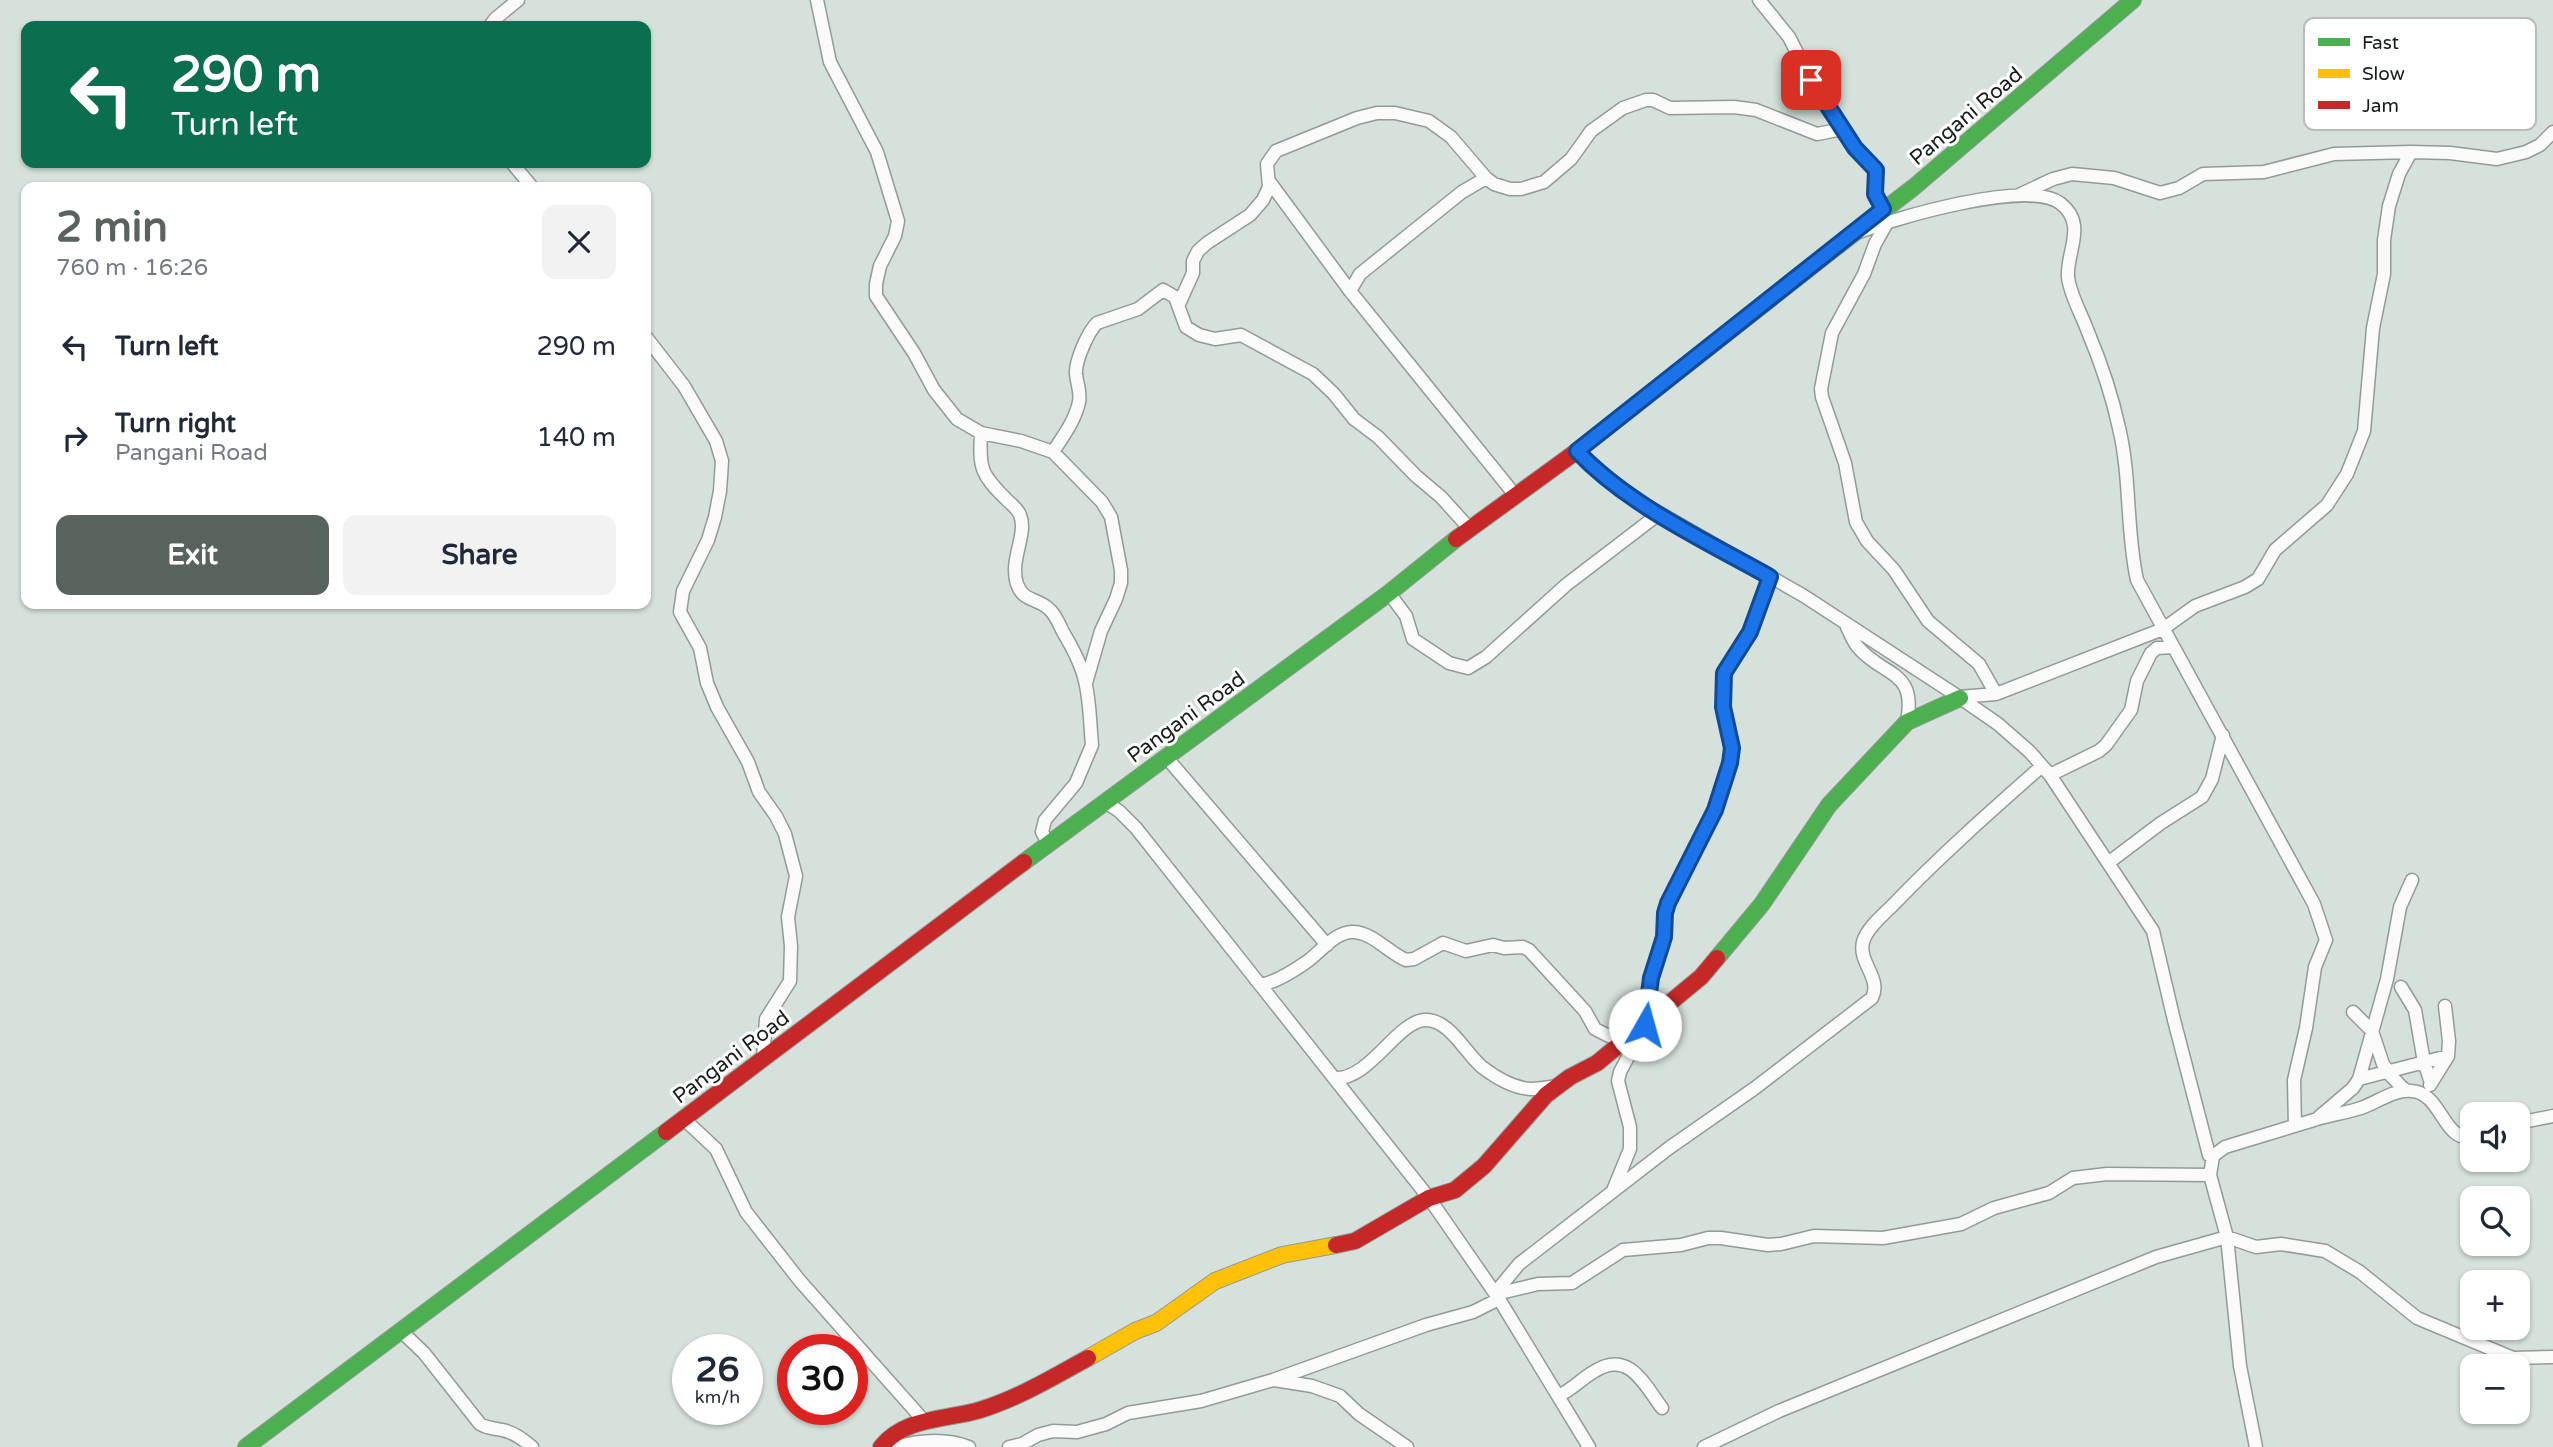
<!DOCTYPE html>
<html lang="en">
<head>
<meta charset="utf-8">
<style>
  :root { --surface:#fff; --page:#f2f2f3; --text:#1f2937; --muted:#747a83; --accent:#59635d }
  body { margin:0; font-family:"Varela Round",sans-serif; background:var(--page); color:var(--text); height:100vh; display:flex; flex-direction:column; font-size:26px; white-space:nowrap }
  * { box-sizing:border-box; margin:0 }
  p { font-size:23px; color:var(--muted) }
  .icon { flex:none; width:38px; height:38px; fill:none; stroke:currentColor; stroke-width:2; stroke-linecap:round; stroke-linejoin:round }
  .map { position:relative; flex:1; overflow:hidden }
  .details { position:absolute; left:21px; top:182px; width:630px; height:427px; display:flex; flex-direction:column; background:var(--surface); border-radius:14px; box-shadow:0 2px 5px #0004 }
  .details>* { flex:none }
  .guide { position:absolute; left:21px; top:21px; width:630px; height:147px; border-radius:14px; box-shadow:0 2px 5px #0004; background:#0b6e4f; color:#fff; overflow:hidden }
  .tools { position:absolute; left:2460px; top:1102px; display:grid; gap:14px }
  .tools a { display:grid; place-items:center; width:70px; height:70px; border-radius:14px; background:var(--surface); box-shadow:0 2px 5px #0004; font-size:35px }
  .speed { position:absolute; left:672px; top:1334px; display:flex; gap:14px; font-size:35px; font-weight:700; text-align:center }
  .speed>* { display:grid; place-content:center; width:91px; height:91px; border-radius:50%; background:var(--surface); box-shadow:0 2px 5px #0004; line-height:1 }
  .speed small { font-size:18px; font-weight:400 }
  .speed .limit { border:10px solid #d22; background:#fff; color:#111 }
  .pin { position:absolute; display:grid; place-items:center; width:60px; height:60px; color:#fff; margin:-30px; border-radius:14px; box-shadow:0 4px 10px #0006 }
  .me { position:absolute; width:77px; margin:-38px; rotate:7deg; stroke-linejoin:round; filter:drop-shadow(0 0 5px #0008) }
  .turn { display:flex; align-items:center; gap:24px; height:147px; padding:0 35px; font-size:32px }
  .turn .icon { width:91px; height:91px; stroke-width:2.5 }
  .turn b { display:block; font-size:49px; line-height:60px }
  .round { display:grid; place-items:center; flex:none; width:74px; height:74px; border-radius:14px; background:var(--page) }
  .headline { display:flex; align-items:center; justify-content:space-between; height:119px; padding:0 35px }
  h1 { font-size:42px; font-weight:700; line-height:52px; color:var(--accent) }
  .button { display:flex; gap:14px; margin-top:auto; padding:14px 35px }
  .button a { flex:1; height:80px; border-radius:14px; background:var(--accent); color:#fff; font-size:28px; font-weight:700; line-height:80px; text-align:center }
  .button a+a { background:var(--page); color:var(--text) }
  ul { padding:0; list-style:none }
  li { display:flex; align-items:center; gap:21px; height:91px; padding:0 35px }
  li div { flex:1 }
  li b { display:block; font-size:26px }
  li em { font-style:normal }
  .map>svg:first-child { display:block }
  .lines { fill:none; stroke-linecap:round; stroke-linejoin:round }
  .street-casing { stroke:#929c96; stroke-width:15 }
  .fast-casing { stroke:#929c96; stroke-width:18 }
  .slow-casing { stroke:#929c96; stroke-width:18 }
  .jam-casing { stroke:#929c96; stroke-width:18 }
  .street { stroke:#f9faf9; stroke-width:12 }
  .fast { stroke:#4caf50; stroke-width:16 }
  .slow { stroke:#ffc107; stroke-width:16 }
  .jam { stroke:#c62828; stroke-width:16 }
  .route-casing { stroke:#114b97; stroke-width:18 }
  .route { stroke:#1a73e8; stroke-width:12 }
  .labels { text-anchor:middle; stroke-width:6; stroke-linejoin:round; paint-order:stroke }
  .street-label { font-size:21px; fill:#161f1a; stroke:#fff }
  .key { fill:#fff; stroke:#b9bcba; stroke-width:2 }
  .key-label { font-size:19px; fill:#161f1a }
</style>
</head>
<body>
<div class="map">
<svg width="2553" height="1447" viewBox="0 0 2553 1447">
  <rect width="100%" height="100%" fill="#d5e1da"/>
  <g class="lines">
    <defs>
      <path id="street" d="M817 0 830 62 877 152 898 221 895 236 880 266 876 284V296L914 353 934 390 957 419 981 433 1021 441 1053 452 1102 502 1111 517 1121 570V583L1116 599 1101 631 1086 683
        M1759 0 1789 37 1811 80 1855 148 1876 170 1874 190 1883 209
        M490 26 495 19 518 0
        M512 163 532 187
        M1269 181 1350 291 1515 495
        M2019 195 2053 179 2072 174 2114 178 2160 193 2179 188 2203 174 2264 172 2334 154 2411 152 2450 153 2497 159 2526 152 2540 145 2553 132
        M1888 221 1875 244 1864 274 1832 333 1821 389 1822 397 1845 463 1856 522 1867 541 1894 570 1928 621 1979 664 1996 694
        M1859 232C1896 218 2027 179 2060 203 2088 224 2066 252 2068 277 2070 295 2082 315 2088 332 2101 363 2112 395 2119 428 2131 478 2126 530 2137 580L2314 904 2326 940 2315 967 2306 1028 2294 1080 2295 1126
        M1350 291 1360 274 1462 192 1486 178
        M1179 304 1193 273V261L1198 251 1207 243 1250 215 1263 200 1269 187 1267 164 1276 151 1357 118 1377 113H1395L1429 121 1451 137 1486 178 1494 184 1510 189H1521L1544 182 1571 159 1591 131 1623 108 1646 100H1653L1670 108 1734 107 1756 110 1817 134 1843 129
        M646 337 684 386 716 441 722 461 720 491 715 517 708 540 683 591 680 612 700 648 707 683 717 707 748 762 759 792 776 816 785 834 796 876 788 917 791 946 790 981 766 1019 763 1058
        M981 433C979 469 981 474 1006 499 1011 504 1018 509 1020 515 1028 534 1009 560 1017 584 1023 602 1038 598 1049 609 1056 615 1059 624 1063 632 1072 647 1081 663 1085 681 1090 701 1090 724 1092 745L1076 783 1045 820 1042 832 1049 845
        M1577 451 1609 479 1644 504 1804 596 1959 697 1998 724 2030 752 2050 775 2153 931 2174 1020 2209 1155 2213 1156 2210 1175 2227 1237 2240 1366 2256 1447
        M1053 452C1063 436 1075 421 1079 402 1081 392 1077 384 1076 374 1075 361 1088 332 1097 323L1138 309 1163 290 1175 297 1186 327 1199 335 1215 339 1241 335 1313 374 1334 394 1354 419 1378 437 1416 476 1441 497 1469 528
        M1389 593 1406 616 1413 639 1449 663 1468 668 1486 657 1566 585 1660 513
        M1847 627C1850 633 1853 641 1857 646 1883 678 1917 668 1907 722
        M1959 697 1996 694 2163 629 2195 606 2245 587 2258 579 2275 550 2327 505 2347 474 2364 431 2373 328 2384 274V240L2389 206 2399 174 2411 152
        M1167 758 1327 945
        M2050 775 2099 751 2106 745 2131 710 2137 681 2151 653 2157 648 2173 647
        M1105 802 1119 811 1136 828 1429 1198 1499 1299 1589 1447
        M2108 863 2161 823 2202 797 2212 779 2223 735
        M1256 980 1262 985C1277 981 1292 972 1305 963 1319 954 1336 930 1354 932 1373 933 1389 953 1406 960L1414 959 1443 943 1466 951 1493 945 1504 948 1523 947 1529 950 1585 1011 1595 1029 1609 1036H1630
        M2401 987 2415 1010 2424 1062 2431 1083
        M2353 1012 2372 1031 2383 1064 2392 1077 2406 1091
        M1335 1078C1369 1080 1396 1023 1424 1020 1449 1018 1465 1053 1482 1067 1495 1077 1513 1088 1531 1089 1539 1089 1549 1087 1558 1086
        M2359 1079 2448 1056
        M2430 1085 2448 1056 2449 1041 2445 1006
        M2319 1117 2353 1088 2359 1079 2387 979 2400 907 2412 880
        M684 1119 716 1149 746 1212 800 1281 925 1422
        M2518 1123 2553 1116
        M2213 1156 2225 1147C2255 1138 2284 1129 2314 1120 2329 1115 2346 1113 2361 1108 2378 1102 2394 1089 2412 1091 2442 1093 2443 1143 2473 1137
        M1614 1188 1630 1149V1127L1618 1081 1620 1072 1645 1025 1651 978 1664 937 1665 913 1668 903 1715 810 1730 763 1732 748 1723 707 1724 673 1750 632 1770 577
        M1495 1293 1519 1264 1669 1148 1755 1088 1872 998C1882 978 1858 963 1863 942 1867 928 1883 915 1893 905 1940 856 1991 811 2042 766
        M1496 1294 1538 1284 1572 1283 1623 1250 1681 1245 1708 1238H1721L1768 1245 1781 1244 1814 1236 1883 1238 1961 1224 1994 1208 2049 1193 2073 1178 2107 1174 2210 1175
        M400 1330 424 1353 480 1424C489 1429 493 1428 502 1430 514 1432 524 1440 532 1447
        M1274 1380 1312 1386 1340 1396 1359 1414 1407 1447
        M1558 1396C1572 1390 1582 1378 1595 1371 1629 1350 1644 1384 1662 1408
        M896 1447C920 1440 945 1438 969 1447
        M1009 1447 1022 1444 1038 1435 1053 1431 1077 1432 1106 1424 1128 1413 1201 1401 1273 1380 1426 1325 1473 1312 1499 1299
        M1704 1447 1779 1411 2156 1257 2227 1237 2256 1247 2281 1244 2325 1251 2360 1272 2417 1318 2513 1358 2553 1357"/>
      <path id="fast" d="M1840 244 1914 187 2133 0
        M1024 862 1389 593 1456 539
        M1717 958 1762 904 1829 805 1907 722 1960 698
        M246 1447 666 1132"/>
      <path id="slow" d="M1088 1358 1135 1331 1156 1323 1215 1281 1282 1255 1336 1245"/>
      <path id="jam" d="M1456 539 1577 451 1840 244
        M666 1132 1024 862
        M1336 1245 1355 1241 1429 1198 1455 1190 1484 1166 1546 1095 1570 1077 1597 1063 1701 977 1717 958
        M881 1447C905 1417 946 1420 980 1410 1019 1398 1053 1377 1088 1358"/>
    </defs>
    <use href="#street" class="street-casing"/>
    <use href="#fast" class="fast-casing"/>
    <use href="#slow" class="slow-casing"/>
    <use href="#jam" class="jam-casing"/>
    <use href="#street" class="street"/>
    <use href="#fast" class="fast"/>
    <use href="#slow" class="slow"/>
    <use href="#jam" class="jam"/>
  </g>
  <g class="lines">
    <defs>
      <path id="route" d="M1645 1025 1651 978 1664 937 1665 913 1668 903 1715 810 1730 763 1732 748 1723 707 1724 673 1750 632 1770 577C1706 541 1628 505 1577 451L1883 209 1875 194 1876 170 1855 148 1811 80"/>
    </defs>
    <use href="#route" class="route-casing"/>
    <use href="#route" class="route"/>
  </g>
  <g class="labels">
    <g class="street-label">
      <text transform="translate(1966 116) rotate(-40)" y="7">Pangani Road</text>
      <text transform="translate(1186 717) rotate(-36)" y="7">Pangani Road</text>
      <text transform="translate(731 1057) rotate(-37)" y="7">Pangani Road</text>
    </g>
  </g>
  <rect x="2304" y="18" width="232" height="112" rx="10" class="key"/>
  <rect x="2318" y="38" width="32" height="8" fill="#4caf50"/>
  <rect x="2318" y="69" width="32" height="9" fill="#ffc107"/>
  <rect x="2318" y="101" width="32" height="8" fill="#c62828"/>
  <g class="key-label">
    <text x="2362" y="49">Fast</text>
    <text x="2362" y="80">Slow</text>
    <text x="2362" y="112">Jam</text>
  </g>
</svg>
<div class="tools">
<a><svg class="icon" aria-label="sound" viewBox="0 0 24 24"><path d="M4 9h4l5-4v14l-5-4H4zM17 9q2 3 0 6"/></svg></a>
<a><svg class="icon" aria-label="search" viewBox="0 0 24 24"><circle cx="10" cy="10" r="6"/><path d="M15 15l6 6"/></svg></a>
<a>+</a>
<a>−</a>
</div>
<div class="speed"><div>26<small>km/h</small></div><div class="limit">30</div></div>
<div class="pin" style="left:1811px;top:80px;background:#d93025"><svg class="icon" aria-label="arrive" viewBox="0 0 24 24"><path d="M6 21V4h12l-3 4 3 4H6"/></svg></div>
<svg class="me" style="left:1645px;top:1025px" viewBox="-20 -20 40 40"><circle r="19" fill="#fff"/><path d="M0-13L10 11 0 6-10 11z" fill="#1a73e8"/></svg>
<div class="guide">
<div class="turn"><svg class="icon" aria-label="left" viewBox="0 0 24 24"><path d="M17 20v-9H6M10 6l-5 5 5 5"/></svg><div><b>290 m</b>Turn left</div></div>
</div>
<section class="details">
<div class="headline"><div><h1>2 min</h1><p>760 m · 16:26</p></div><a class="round"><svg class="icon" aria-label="close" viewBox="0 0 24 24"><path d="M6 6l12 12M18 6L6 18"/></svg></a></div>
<ul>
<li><svg class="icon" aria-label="left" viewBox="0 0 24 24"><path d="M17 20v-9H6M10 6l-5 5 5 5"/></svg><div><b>Turn left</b></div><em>290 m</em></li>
<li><svg class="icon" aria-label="right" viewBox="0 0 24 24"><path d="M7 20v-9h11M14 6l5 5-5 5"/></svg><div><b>Turn right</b><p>Pangani Road</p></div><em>140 m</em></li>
</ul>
<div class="button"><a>Exit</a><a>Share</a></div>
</section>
</div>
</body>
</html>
